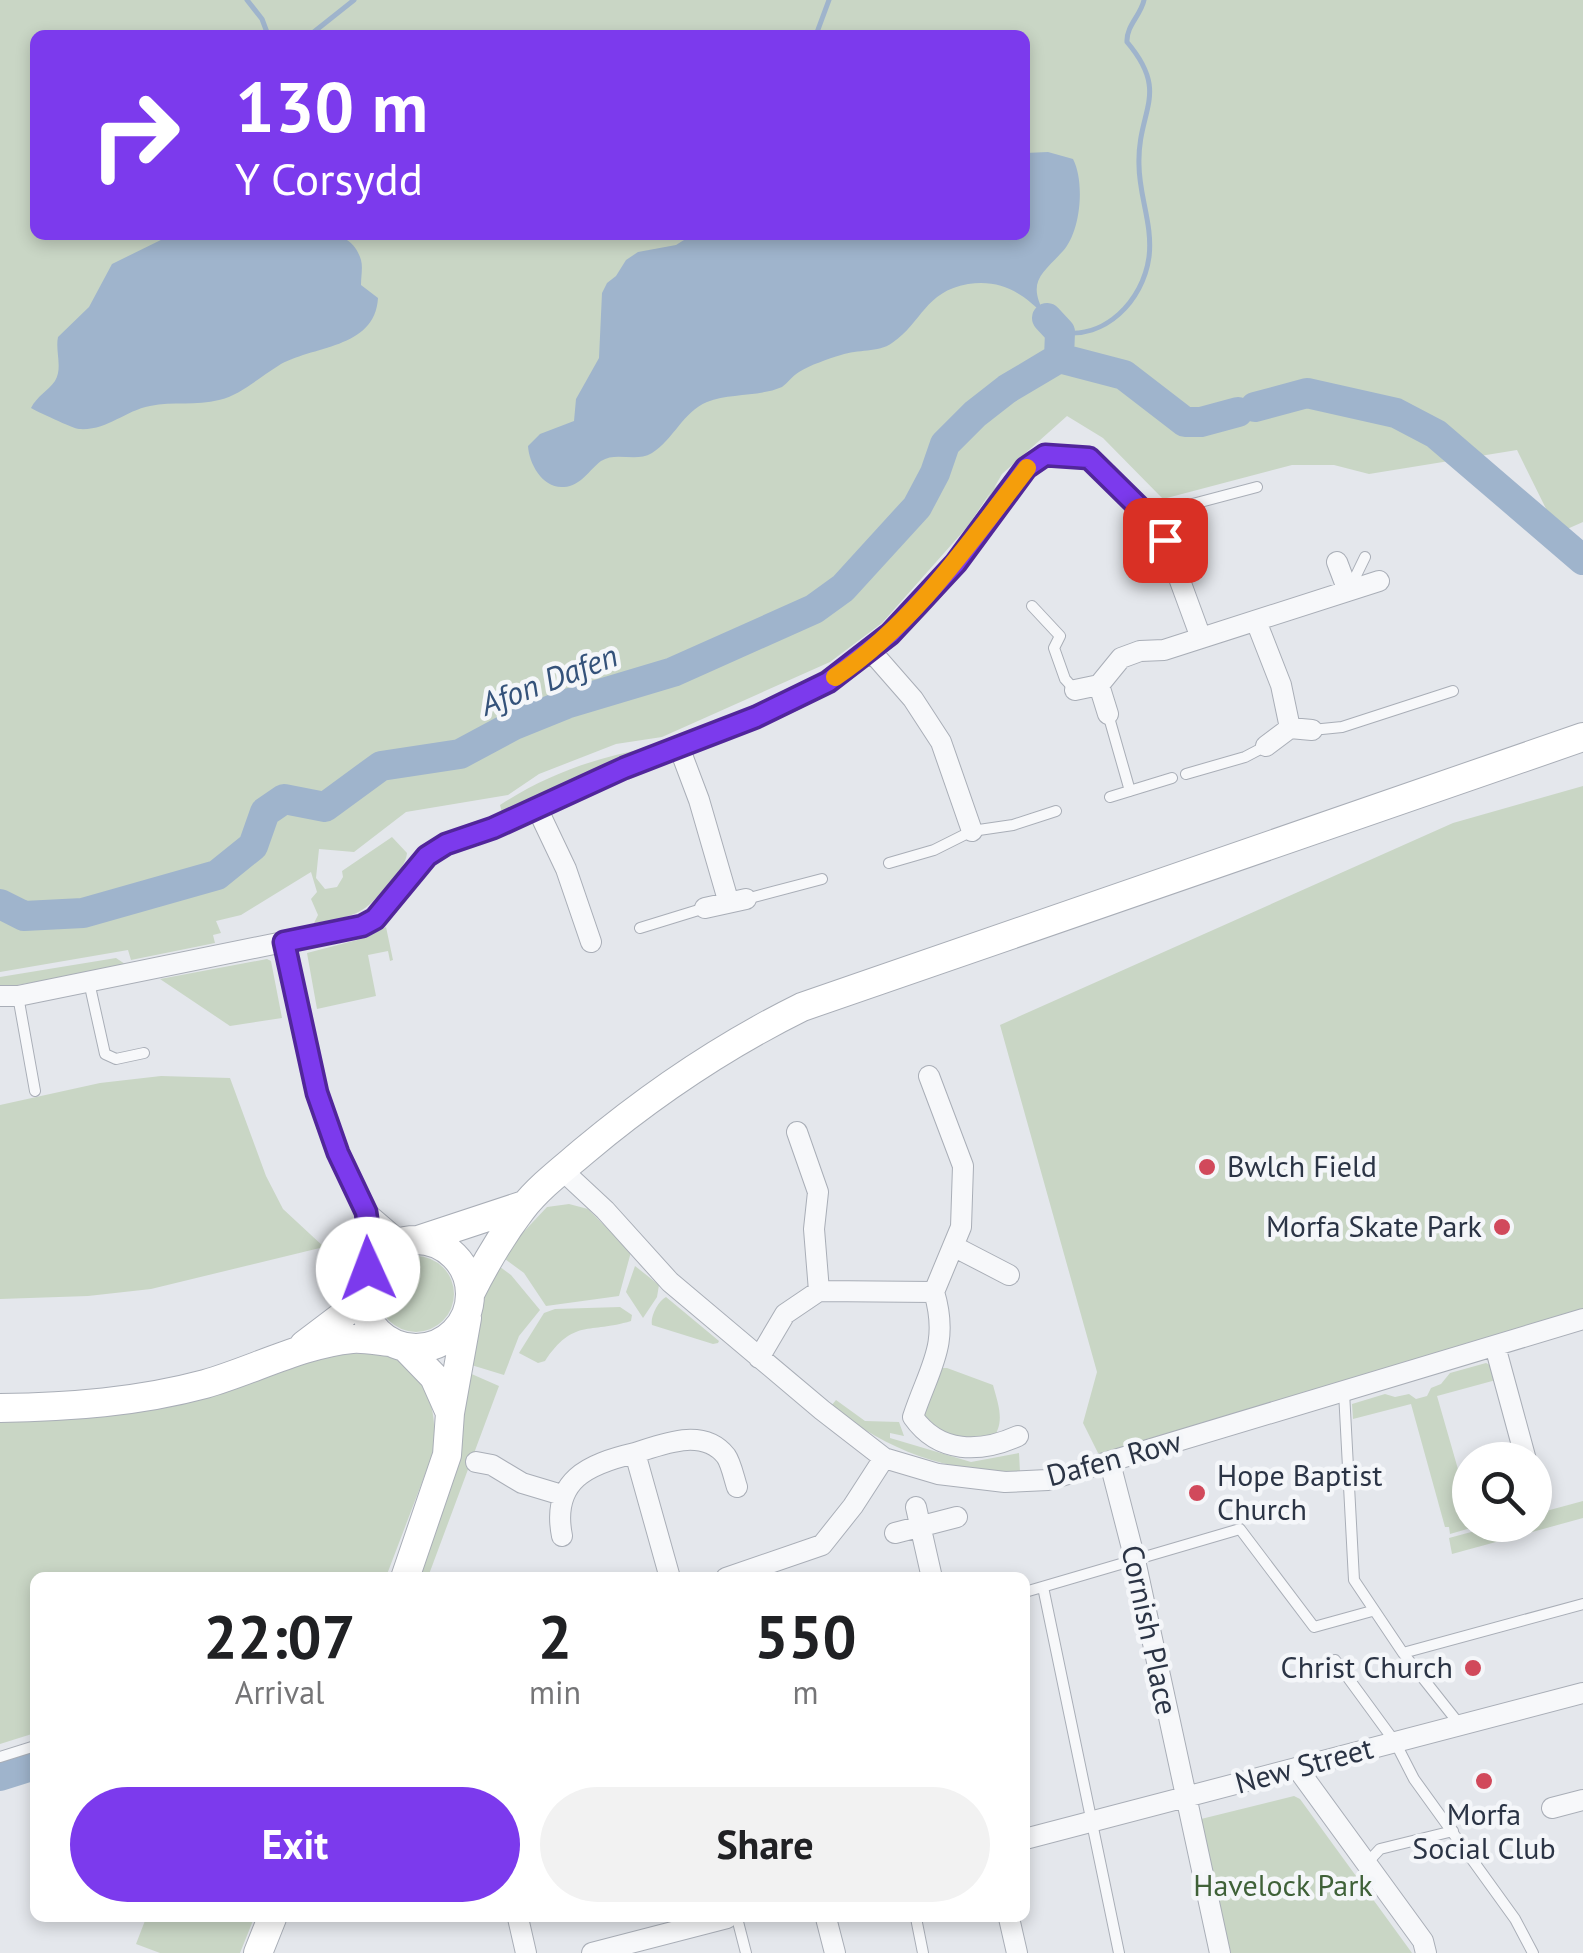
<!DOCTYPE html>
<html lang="en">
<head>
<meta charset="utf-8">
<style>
  :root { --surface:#fff; --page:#f2f2f2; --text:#202124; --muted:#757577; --accent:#7c3aed }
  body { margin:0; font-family:"PT Sans",sans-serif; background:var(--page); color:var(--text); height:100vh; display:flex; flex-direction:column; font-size:38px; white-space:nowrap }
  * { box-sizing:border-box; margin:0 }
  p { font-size:32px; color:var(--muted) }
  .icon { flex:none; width:55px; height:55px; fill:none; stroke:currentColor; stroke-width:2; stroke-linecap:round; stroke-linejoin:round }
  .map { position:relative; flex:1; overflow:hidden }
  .details { position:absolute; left:30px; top:1572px; width:1000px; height:350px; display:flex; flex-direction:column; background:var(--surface); border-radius:15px; box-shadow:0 5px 15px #0003 }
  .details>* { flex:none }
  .banner { position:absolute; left:30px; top:30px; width:1000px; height:210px; border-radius:15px; box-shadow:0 5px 15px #0003; background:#7c3aed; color:#fff; overflow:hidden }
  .fabs { position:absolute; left:1452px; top:1442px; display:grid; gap:20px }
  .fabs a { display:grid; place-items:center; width:100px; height:100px; border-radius:50%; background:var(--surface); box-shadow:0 5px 15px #0003; font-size:50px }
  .pin { position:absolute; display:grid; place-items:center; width:85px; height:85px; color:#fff; margin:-42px; border-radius:20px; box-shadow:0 5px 15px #0006 }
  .me { position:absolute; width:110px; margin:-55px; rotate:358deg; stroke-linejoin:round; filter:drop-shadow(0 0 8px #0008) }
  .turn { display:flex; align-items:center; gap:35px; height:210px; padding:0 40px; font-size:45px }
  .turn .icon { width:130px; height:130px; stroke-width:2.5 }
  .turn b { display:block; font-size:70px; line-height:85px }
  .eta { display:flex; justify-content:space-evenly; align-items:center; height:170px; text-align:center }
  .eta b { font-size:60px; font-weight:800; line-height:70px }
  .button { display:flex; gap:20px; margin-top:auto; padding:20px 40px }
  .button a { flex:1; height:115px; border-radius:60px; background:var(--accent); color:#fff; font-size:40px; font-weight:800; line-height:115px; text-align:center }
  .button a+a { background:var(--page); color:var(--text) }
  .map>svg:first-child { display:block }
  .green { fill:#c9d6c5; fill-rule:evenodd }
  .water { fill:#9fb4cc }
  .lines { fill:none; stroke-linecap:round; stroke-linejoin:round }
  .stream { stroke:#9fb4cc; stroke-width:5 }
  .river { stroke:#9fb4cc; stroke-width:30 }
  .lane-casing { stroke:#a9aeb7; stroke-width:12 }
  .street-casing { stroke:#a9aeb7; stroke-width:22 }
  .secondary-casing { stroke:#a9aeb7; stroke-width:30 }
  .lane { stroke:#f7f8fa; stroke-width:10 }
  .street { stroke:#f7f8fa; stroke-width:20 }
  .secondary { stroke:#fff; stroke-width:28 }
  .route-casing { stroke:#51269a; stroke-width:25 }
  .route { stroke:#7c3aed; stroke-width:18 }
  .slow { stroke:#f59e0b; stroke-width:18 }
  .poi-dot { fill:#d1495b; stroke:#f4f6f9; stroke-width:4 }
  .labels { text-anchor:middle; stroke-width:9; stroke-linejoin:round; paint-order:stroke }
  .poi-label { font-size:30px; fill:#2b3445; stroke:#f4f6f9; text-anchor:start }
  .street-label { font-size:30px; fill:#2b3445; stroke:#f4f6f9 }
  .park-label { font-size:30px; fill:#3f6138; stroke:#f4f6f9 }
  .water-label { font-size:32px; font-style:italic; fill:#34527a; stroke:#f4f6f9 }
</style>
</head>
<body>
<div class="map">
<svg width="1583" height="1953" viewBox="0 0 1583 1953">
  <rect width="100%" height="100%" fill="#e4e7ec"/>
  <path class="green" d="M0 0H1583V522L1558 533 1517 450 1369 474 1334 465H1292L1163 499 1103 438 1067 416 1002 474 994 488 1011 472 967 533 992 490 968 526 882 623 830 662 662 737 616 744 539 774 508 795 406 812 354 852 319 849 316 878 325 889 337 887 343 877 342 871 392 837 407 853C406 864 398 872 391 881 363 915 357 916 314 923L318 915 311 899 317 892 311 872 241 915 216 921 221 933 213 935 215 943 131 960 128 950 0 972ZM35 35H1025V235H35Z
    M648 748 503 816 500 805C546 775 594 758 648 748Z
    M1583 786V1315L1102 1461 1083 1423 1097 1372 1000 1025 1453 823Z
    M386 927 393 960 390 961 388 951 368 955 376 996 317 1009 307 953 365 938Z
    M116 958 128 966 0 988V977Z
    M267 959 271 961 282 1018 230 1026 160 979Z
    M161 1076 230 1078 266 1176 283 1209 324 1247 151 1289 88 1296 0 1299V1105L100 1083Z
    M569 1204 588 1209 631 1252 619 1296 546 1306 524 1273 501 1256 547 1207Z
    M378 1294a38 38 0 1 1 76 0a38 38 0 1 1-76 0Z
    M496 1264 511 1275 540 1310 519 1336 504 1375 468 1364 486 1284Z
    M635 1266 659 1285 657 1297 643 1318 626 1292Z
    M666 1297 719 1341 718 1343 713 1344 652 1325C650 1317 658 1301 666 1297Z
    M620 1307 632 1315 631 1321C589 1334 574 1318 545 1361L538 1363 519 1353 544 1313 555 1309Z
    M350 1348 352 1353C362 1354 375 1353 384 1355 429 1368 440 1416 432 1456L386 1577 35 1578V1733L0 1744V1416Z
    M1486 1363 1492 1366 1496 1380 1437 1396 1470 1511V1525H1481L1450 1534 1449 1527H1445L1411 1404 1353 1419 1352 1404 1385 1394 1395 1397 1409 1394 1416 1399 1427 1396 1431 1388 1441 1384 1450 1373Z
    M940 1368H947L993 1385C999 1407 1006 1424 990 1442H977L922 1426 925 1398Z
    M467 1372 499 1386 428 1577 418 1578 446 1503 456 1460Z
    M836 1400 865 1421 899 1422 904 1436 890 1433V1438L971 1462 1019 1453 1020 1472C946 1472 890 1452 831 1406Z
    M1583 1501V1518L1452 1554 1449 1538 1497 1525H1535V1514Z
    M1294 1796 1300 1799 1412 1953H1231L1197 1820Z
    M146 1918H254L240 1953H160L136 1944Z"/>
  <path class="water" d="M1048 152 1073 159C1085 182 1081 231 1063 251 1040 276 1026 282 1047 318 1024 294 1003 279 968 284 924 292 923 322 892 343 878 353 858 349 841 355 828 359 810 365 799 372 792 376 788 383 782 387 759 397 730 393 707 402 683 412 674 439 652 453 635 463 617 451 601 461 589 470 581 486 564 487 543 489 529 464 528 446L540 434 574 421 576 399 599 358 602 293 607 283 616 276 626 260 638 252 676 245 692 235H1025V153Z
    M171 235H274C303 243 348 218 361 260 363 267 361 276 361 285L378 298C375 350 311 345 278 366 258 378 241 395 219 400 196 406 173 401 150 406 124 411 107 431 79 429 74 429 34 410 31 408 37 396 48 391 55 381 63 368 55 351 58 337L89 307 112 264Z"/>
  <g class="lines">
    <path class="stream" d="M247 0 262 19 268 35
      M310 35 354 0
      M816 35 829 0
      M1060 332C1105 340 1143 301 1149 257 1153 225 1139 196 1139 165 1137 110 1171 94 1127 42 1126 26 1141 15 1144 0"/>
    <path class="river" d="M1047 318 1060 332 1059 358 1124 375 1185 422H1201L1238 412
      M1255 407 1307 393 1396 413 1436 434 1583 560
      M0 904 24 916 83 913 217 875 253 846 265 812 284 799 325 807 381 766 460 754 514 725 566 704 673 672 814 609 843 588 917 507 935 473 945 444 975 414 1007 389 1059 358
      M0 1776 35 1765"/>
    <defs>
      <path id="lane" d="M1157 525 1185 506 1257 487
        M1349 590 1365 557
        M1032 606 1060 636 1054 648 1065 679 1075 690
        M1108 714 1130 791
        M1312 730 1342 727 1453 691
        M1186 774 1245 757 1266 746
        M1110 797 1172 778
        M889 863 934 850 972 831 1013 825 1056 811
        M746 899 822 879
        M640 928 705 908
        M89 982 105 1054 116 1059 144 1053
        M18 996 35 1091
        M1344 1392 1354 1580 1403 1653 1460 1725
        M1043 1587 1119 1953
        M1025 1592 1240 1529 1314 1627 1372 1611
        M1403 1653 1583 1604
        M1335 1660 1395 1742 1414 1779 1515 1919 1533 1953
        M0 1757 35 1746
        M1367 1863 1380 1849 1453 1831
        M737 1918 746 1953
        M916 1918 923 1953"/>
      <path id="street" d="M1337 562 1348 591
        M1256 621 1281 685 1290 728 1312 730
        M871 651 913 699 941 742 972 831
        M1099 685 1108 714
        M1075 690 1099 685 1121 658 1140 651 1164 650 1379 581
        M1266 746 1290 728
        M679 747 699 800 728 900
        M537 808 566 869 591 942
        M705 908 746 899
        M284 942 317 1093 338 1153 366 1212 370 1240 368 1269
        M0 996H18L362 926C399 907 409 860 449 843 465 836 482 832 499 825 540 807 581 786 623 768 699 736 783 715 851 666 891 638 928 598 958 559 983 529 1011 474 1045 455L1089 458 1153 520 1165 540 1201 638
        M797 1132 818 1192 814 1229 819 1291
        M562 1170 605 1210 670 1282 822 1410 884 1458 938 1474 1005 1482 1048 1480 1583 1319
        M366 1212 401 1242
        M953 1246 1009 1275
        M934 1292C950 1345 929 1368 913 1417 939 1454 980 1453 1018 1436
        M1495 1346 1526 1460
        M759 1358 785 1314 819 1291 934 1292 961 1227 963 1166 929 1076
        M635 1453C663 1444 703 1427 726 1456 731 1463 734 1478 737 1487
        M476 1462 492 1465 522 1483 562 1495
        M1110 1463 1135 1560 1220 1953
        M916 1507 932 1578
        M895 1533 957 1517
        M562 1536C551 1480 588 1464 635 1453L670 1578
        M726 1578 822 1545 853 1506 884 1458
        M1297 1768 1423 1941 1426 1953
        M1552 1808 1583 1800
        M1025 1839 1583 1693
        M518 1918 526 1953
        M826 1918 835 1953
        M1009 1918 1017 1953
        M592 1953 727 1918"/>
      <path id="secondary" d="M418 1240 524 1205
        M362 1294a54 54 0 1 1 108 0a54 54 0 1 1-108 0Z
        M470 1294C485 1264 502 1235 522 1209 539 1187 563 1169 584 1151 652 1094 723 1046 802 1007L1583 737
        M304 1345 341 1317 362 1295
        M405 1347 434 1377 450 1413
        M0 1408C70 1407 138 1402 205 1384 254 1370 301 1344 352 1339 364 1338 378 1341 390 1342
        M405 1578 447 1455 450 1413 467 1318
        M258 1953 272 1918"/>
    </defs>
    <use href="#lane" class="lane-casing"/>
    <use href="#street" class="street-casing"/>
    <use href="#secondary" class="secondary-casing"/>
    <use href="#lane" class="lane"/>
    <use href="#street" class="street"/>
    <use href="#secondary" class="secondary"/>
  </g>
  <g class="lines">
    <defs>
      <path id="route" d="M368 1269 370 1240 366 1212 338 1153 317 1093 284 942 362 926 375 919 427 856 446 844 493 828 624 768 756 717 828 682 890 634 956 563 1026 468 1045 455 1089 458 1152 520 1165 540"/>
    </defs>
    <use href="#route" class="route-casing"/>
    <use href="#route" class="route"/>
    <path class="slow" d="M835 677C915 623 969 543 1027 468"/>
  </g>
  <g class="poi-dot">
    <circle cx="1207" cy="1167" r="10"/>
    <circle cx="1502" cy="1227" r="10"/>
    <circle cx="1197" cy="1493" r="10"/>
    <circle cx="1473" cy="1668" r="10"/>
    <circle cx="1484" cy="1781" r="10"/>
  </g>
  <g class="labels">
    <g class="poi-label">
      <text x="1227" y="1177">Bwlch Field</text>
      <text x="1482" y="1237" text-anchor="end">Morfa Skate Park</text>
      <text x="1217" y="1486">Hope Baptist<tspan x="1217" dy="34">Church</tspan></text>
      <text x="1453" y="1678" text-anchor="end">Christ Church</text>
      <text x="1484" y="1825" text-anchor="middle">Morfa<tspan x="1484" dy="34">Social Club</tspan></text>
    </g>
    <g class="street-label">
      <text transform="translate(1114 1459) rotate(-15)" y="10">Dafen Row</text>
      <text transform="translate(1149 1630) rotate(78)" y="10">Cornish Place</text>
      <text transform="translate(1304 1766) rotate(-15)" y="10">New Street</text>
    </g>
    <g class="park-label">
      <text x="1283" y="1896">Havelock Park</text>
    </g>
    <g class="water-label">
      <text transform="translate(549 680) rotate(-21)" y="11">Afon Dafen</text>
    </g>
  </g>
</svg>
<div class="fabs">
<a><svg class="icon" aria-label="search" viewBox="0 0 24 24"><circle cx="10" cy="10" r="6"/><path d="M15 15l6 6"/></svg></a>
</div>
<div class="pin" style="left:1165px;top:540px;background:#d93025"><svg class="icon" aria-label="arrive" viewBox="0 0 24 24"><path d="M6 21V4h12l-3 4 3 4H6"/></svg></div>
<svg class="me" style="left:368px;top:1269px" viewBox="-20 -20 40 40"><circle r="19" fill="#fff"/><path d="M0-13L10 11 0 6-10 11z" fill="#7c3aed"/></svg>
<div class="banner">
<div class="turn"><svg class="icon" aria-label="right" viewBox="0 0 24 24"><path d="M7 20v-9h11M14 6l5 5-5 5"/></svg><div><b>130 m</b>Y Corsydd</div></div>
</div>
<section class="details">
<div class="eta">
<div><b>22:07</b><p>Arrival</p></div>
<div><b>2</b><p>min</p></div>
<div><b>550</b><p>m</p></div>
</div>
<div class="button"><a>Exit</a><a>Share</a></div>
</section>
</div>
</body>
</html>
